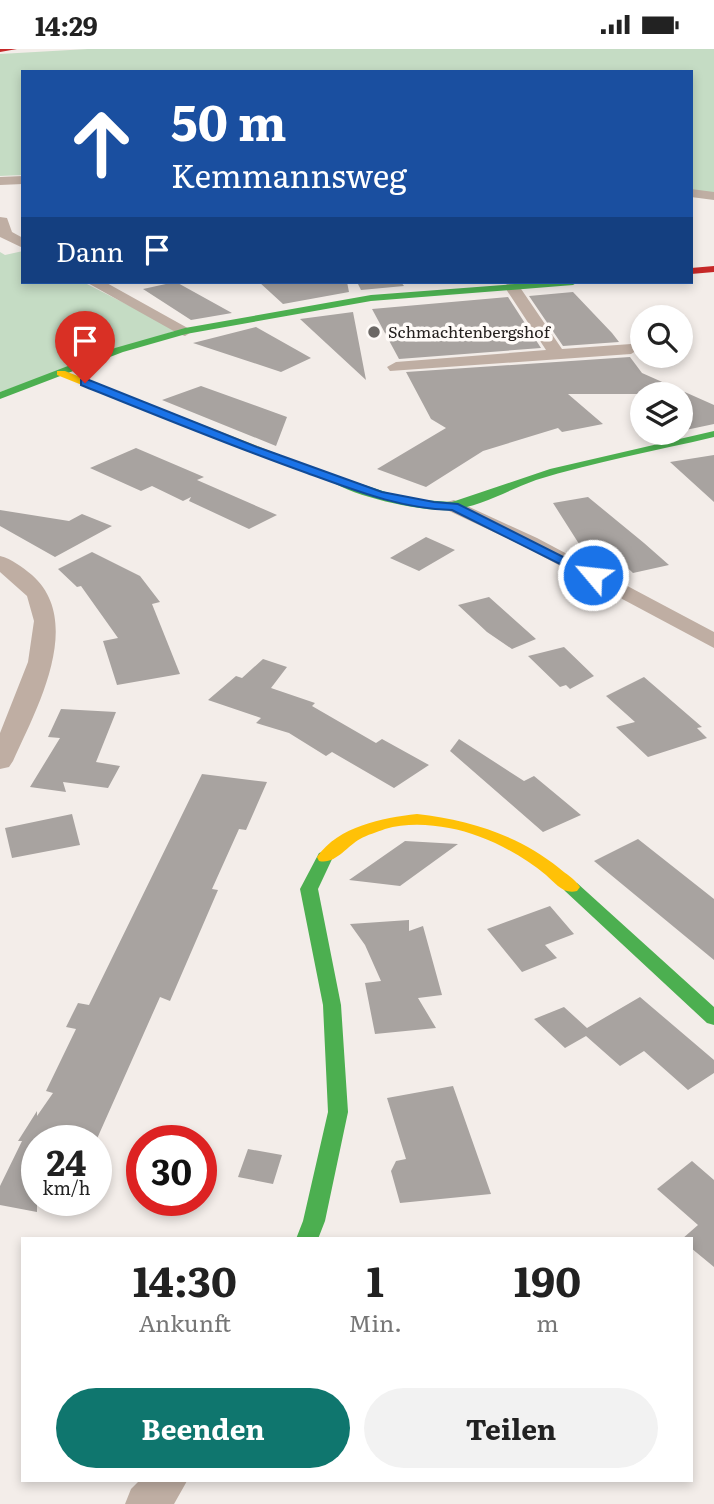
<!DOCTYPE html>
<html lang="de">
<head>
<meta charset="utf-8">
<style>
  :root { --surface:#fff; --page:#f2f2f2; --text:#222; --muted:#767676; --accent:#0f766e }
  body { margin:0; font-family:Literata,serif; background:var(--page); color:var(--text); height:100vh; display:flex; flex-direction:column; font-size:26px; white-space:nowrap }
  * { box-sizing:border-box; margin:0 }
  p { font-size:23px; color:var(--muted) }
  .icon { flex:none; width:38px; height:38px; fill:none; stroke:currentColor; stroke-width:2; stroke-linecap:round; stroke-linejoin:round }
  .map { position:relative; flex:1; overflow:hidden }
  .drawer { position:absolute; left:21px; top:1188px; width:672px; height:245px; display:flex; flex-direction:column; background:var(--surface); border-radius:0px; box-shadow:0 4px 10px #0003 }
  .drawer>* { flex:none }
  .banner { position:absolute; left:21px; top:21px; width:672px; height:214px; border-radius:0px; box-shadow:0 4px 10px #0003; background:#1a4fa0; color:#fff; overflow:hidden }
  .tools { position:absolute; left:630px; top:256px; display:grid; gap:14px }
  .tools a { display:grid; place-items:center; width:63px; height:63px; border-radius:50%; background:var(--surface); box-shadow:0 4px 10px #0003; font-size:35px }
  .speed { position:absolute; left:21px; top:1076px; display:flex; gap:14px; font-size:35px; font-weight:700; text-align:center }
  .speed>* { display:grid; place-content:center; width:91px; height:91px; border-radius:50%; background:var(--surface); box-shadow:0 4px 10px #0003; line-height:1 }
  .speed small { font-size:18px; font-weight:400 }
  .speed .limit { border:10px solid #d22; background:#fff; color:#111 }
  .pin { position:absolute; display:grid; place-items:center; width:60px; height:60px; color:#fff; margin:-72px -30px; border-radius:50% 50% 50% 0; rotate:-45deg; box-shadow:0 0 7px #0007 }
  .pin .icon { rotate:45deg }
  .me { position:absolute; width:77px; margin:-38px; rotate:298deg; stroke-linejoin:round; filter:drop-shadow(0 0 5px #0008) }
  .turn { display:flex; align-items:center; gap:24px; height:147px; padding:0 35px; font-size:32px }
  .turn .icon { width:91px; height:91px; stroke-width:2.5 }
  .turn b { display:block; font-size:49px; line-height:60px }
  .then { display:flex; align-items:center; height:66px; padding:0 35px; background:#0003; gap:14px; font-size:26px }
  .eta { display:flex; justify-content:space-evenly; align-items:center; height:119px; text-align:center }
  .eta b { font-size:42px; font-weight:700; line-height:49px }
  .action { display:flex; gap:14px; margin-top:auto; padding:14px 35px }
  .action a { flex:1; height:80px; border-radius:42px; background:var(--accent); color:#fff; font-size:28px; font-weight:700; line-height:80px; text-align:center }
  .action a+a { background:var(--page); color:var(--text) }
  .status { display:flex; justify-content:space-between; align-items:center; height:49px; padding:0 35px; background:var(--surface); direction:ltr }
  .status svg { height:19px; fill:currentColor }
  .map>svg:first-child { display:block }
  .green { fill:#c5dcc4 }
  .building { fill:#a8a3a0 }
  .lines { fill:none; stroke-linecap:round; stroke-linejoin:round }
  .street { fill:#bfaea3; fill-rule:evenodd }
  .fast { fill:#4caf50; fill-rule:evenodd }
  .slow { fill:#ffc107; fill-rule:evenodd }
  .jam { fill:#c62828; fill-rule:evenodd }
  .route { fill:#1a73e8; stroke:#114b97; stroke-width:2 }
  .poi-dot { fill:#6c6865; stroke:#fffbf8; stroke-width:2.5 }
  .labels { text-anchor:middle; stroke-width:7; stroke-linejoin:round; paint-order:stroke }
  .far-poi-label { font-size:16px; fill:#24201e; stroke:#fffbf8; text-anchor:start }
</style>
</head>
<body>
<div class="status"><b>14:29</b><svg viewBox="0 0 49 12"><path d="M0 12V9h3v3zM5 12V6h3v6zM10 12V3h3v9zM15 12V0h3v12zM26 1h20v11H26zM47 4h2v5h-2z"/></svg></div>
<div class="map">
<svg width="714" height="1455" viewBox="0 0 714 1455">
  <rect width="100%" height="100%" fill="#f3ede9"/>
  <path class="green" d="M88 0H714V145L691 142V23H23V126L0 127V5Z
    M23 202V233H83L177 281 0 343V203L5 206Z"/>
  <path class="building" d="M175 233H176L232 264 191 271 143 240Z
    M259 233H347L349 243 283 255Z
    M357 233H401L404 237 361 241Z
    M573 243 612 284 619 293 563 297 529 247Z
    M508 248 541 299 399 310 372 260Z
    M353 263 366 331 300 270Z
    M256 278 311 309 281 323 193 294Z
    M630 308 642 324 714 356V375L681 382V345H568L603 375 562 383 558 379 483 402 426 438 377 420 446 379 431 370 406 323Z
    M201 337 287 368 276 397 162 351Z
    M136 399 204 428 197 431 277 466 249 480 189 452 191 448 183 452 152 437 141 442 90 419Z
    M714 406V453L670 413Z
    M588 448 644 494 669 516 633 524 614 506 588 509 553 454Z
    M0 461 69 472 82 465 112 477 55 508 0 477Z
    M426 488 455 501 419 522 390 509Z
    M92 503 140 527 160 553 152 555 180 625 117 636 103 592 118 589 81 537 77 538 58 520Z
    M489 548 536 590 512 600 487 583 458 556Z
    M564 598 594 627 570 640 566 636 560 638 528 607Z
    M263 610 287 618 271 639 315 654 312 657 376 694 382 690 429 716 394 739 332 703 326 707 289 684 256 674 261 669 208 651 236 627 242 629Z
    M644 628 702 678 697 679 707 689 648 708 616 678 635 673 606 647Z
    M61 660 116 663 96 713 120 717 108 739 63 733 66 743 30 738 60 689 48 688Z
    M459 690 524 732 534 727 581 766 543 783 450 702Z
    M202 725 267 733 246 781 239 780 212 840 218 841 170 952 160 948 96 1092H37V1163L0 1156V1137L22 1092H18L37 1062V1067L53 1044 46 1042 76 980 66 978 78 954 89 956Z
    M72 765 80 796 12 809 5 779Z
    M638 790 714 850V911L594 812Z
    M405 792 458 795 400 837 349 831Z
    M550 857 574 885 545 896 557 909 522 923 487 880Z
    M409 871V882L423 877 442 946 418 949 436 979 375 985 365 934 381 932 365 896 350 875Z
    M640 948 714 1011V1024L688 1041 644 1002 620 1017 586 987 565 999 534 970 564 958 587 979Z
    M453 1037 491 1145 400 1154 391 1122 396 1112 406 1110 387 1049Z
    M248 1100 282 1106 273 1135 238 1128Z
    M692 1112 714 1131V1218L691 1199V1190H682L698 1176 657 1140Z"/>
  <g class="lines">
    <path class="street" d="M23 127V135L0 136V128Z
      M691 140 714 143V151L691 148Z
      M0 168 7 169 12 183 23 189V199L0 188Z
      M86 233H105L193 282 185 287 179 285Z
      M511 233 517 234 562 300 631 295 639 300 631 305 390 322 387 318 396 313 546 301 504 237Z
      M454 451 537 489 714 583V599L523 497 447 461 444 457 447 453Z
      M0 507C12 510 22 518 32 526 85 573 36 661 13 712L9 718 0 720V684L28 613 34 572 27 547 0 523Z
      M139 1432H187L174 1455H125L131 1440Z"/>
    <path class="fast" d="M542 233H578L573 236 371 252 186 285 123 303 0 350V343L115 299 185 279 371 246Z
      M714 382V388C655 402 594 413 536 431 508 441 481 458 450 461 422 463 348 447 327 429L329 427H337L407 450 452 453 550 420Z
      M325 802 333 808 318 840 341 956 348 1063 325 1172 318 1190H296L303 1172 328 1063 323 956 300 840 319 804Z
      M571 832 577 834 714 958V976L707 974 565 842 562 838 565 834Z"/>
    <path class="slow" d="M57 322H65L339 429 337 431H329L249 403 57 326Z
      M417 765C469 771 518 786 559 819 566 825 575 830 580 838L577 842C564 846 555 834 546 826 519 804 483 785 449 779 429 775 405 774 385 780 377 783 367 786 360 790 347 797 335 816 319 812L317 808C339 777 382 769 417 765Z"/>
    <path class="jam" d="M0 0H17L0 3Z
      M714 217V223L691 225V219Z"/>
  </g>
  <path class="route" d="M81 331H89L257 398 382 443 434 453 458 455 599 526 598 529H588L452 461C401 460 354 441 307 424 231 397 156 366 81 336Z"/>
  <circle class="poi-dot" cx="374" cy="283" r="7"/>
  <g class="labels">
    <g class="far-poi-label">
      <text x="388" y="289">Schmachtenbergshof</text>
    </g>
  </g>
</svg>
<div class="tools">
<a><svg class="icon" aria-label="search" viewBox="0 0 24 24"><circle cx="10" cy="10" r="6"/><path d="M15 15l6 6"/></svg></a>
<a><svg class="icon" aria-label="layers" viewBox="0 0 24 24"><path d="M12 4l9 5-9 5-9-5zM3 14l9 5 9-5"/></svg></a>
</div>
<div class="speed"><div>24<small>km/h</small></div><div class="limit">30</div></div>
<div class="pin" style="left:85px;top:334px;background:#d93025"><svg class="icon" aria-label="arrive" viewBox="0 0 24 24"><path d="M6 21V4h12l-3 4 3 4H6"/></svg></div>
<svg class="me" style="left:593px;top:526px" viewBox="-20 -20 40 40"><circle r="17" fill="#1a73e8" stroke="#fff" stroke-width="3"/><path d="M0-11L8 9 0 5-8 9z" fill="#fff"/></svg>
<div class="banner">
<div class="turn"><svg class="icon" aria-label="ahead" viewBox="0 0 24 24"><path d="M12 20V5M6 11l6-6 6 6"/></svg><div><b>50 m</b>Kemmannsweg</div></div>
<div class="then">Dann<svg class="icon" aria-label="arrive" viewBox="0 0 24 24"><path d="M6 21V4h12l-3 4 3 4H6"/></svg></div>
</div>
<section class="drawer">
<div class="eta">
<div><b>14:30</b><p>Ankunft</p></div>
<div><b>1</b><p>Min.</p></div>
<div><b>190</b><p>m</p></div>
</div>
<div class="action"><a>Beenden</a><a>Teilen</a></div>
</section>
</div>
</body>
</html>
